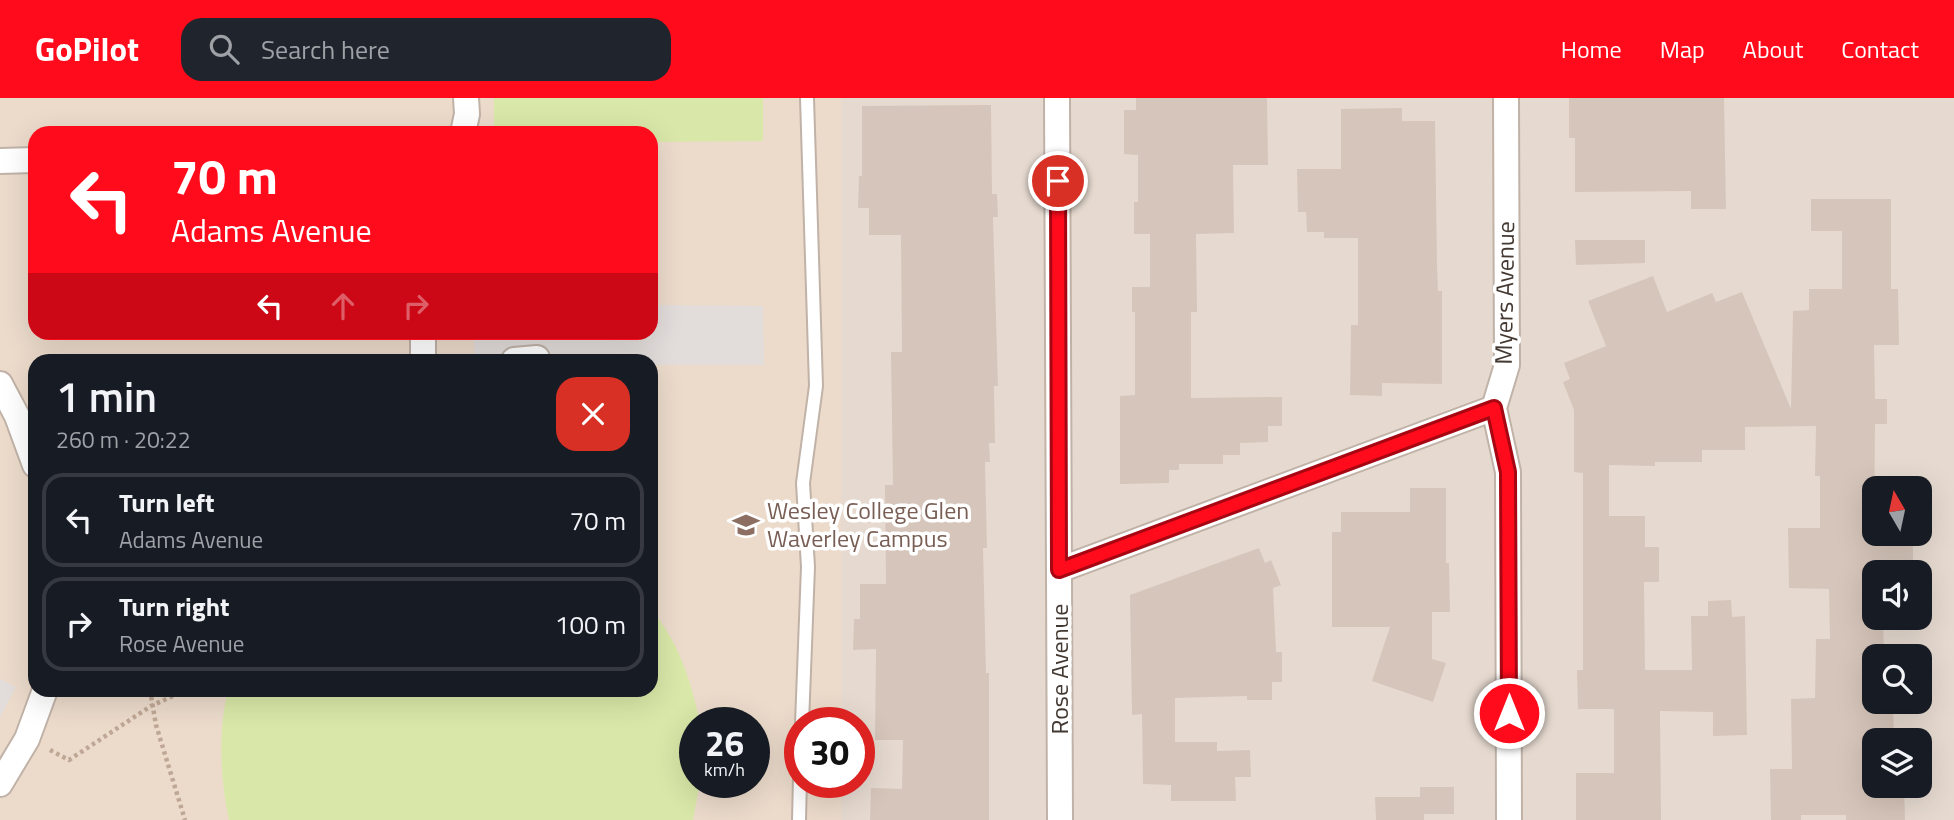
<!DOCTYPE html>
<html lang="en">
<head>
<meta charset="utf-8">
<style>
  :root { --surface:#171b24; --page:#20242c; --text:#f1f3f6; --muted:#9ea1a6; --line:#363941; --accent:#ff0b1c }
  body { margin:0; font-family:"Titillium Web",sans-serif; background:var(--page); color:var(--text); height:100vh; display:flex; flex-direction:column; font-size:26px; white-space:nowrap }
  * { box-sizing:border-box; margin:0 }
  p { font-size:23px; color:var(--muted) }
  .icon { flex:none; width:38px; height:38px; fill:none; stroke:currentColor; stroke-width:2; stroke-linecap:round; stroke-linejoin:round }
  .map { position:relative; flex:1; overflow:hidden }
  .sheet { position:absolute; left:28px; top:256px; width:630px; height:343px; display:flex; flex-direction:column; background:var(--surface); border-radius:21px; box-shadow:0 7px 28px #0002 }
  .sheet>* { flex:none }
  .guide { position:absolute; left:28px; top:28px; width:630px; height:214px; border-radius:21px; box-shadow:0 7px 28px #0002; background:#ff0b1c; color:#fff; overflow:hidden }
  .needle { width:46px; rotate:351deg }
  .fabs { position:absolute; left:1862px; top:378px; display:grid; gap:14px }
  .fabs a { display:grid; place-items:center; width:70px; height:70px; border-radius:14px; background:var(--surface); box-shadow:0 7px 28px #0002; font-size:35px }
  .speed { position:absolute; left:679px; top:609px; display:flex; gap:14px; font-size:35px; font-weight:700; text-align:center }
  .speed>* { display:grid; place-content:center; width:91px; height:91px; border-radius:50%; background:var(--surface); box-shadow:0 7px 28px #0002; line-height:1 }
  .speed small { font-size:18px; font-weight:400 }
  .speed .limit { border:10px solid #d22; background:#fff; color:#111 }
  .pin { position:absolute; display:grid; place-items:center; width:60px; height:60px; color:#fff; margin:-30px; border:4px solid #fff; border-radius:50%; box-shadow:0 2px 7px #0007 }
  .me { position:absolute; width:77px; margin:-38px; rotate:0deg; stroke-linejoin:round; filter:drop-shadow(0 0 5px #0008) }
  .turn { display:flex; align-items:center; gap:24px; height:147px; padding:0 28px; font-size:32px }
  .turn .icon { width:91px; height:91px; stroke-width:2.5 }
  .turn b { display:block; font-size:49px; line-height:60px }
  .lanes { display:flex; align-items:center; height:66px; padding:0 28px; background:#0003; justify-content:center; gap:35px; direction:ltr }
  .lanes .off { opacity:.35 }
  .round { display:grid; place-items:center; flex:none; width:74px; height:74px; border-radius:21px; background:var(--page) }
  .headline { display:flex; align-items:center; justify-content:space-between; height:119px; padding:0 28px }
  h1 { font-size:42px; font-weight:600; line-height:52px }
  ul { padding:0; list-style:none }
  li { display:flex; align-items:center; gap:21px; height:94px; margin:0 14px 10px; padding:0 14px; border:4px solid var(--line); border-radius:21px }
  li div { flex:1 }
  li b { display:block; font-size:26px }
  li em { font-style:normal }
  header { display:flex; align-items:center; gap:42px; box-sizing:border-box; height:98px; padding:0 35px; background:var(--accent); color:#fff }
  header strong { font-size:33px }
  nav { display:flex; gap:38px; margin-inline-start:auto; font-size:24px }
  .search { width:490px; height:63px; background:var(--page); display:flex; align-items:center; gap:18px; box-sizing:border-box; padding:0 24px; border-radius:21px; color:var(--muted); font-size:26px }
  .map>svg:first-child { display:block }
  .residential { fill:#e6dad0; fill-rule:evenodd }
  .education { fill:#ecdbcb; fill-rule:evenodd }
  .green { fill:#d9e8a8 }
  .parking { fill:#e2dddb }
  .building { fill:#d6c5ba }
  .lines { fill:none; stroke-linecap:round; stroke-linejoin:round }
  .lane-casing { stroke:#c0b2a7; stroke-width:16 }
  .street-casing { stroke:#c0b2a7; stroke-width:28 }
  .path { stroke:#bfa795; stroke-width:4.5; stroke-dasharray:3.5 3.5; stroke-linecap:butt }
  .lane { stroke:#fff; stroke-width:12 }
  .street { stroke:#fff; stroke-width:24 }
  .route-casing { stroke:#a60712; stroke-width:18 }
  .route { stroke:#ff0b1c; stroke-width:12 }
  .labels { text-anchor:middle; stroke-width:7; stroke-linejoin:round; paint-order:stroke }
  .street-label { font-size:24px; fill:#433932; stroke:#fff }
  .education-label { font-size:24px; fill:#785e54; stroke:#fff; text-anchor:start }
</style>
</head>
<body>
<header>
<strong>GoPilot</strong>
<div class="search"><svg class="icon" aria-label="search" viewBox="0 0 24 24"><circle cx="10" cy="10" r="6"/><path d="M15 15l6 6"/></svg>Search here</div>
<nav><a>Home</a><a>Map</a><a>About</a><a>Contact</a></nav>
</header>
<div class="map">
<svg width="1954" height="722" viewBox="0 0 1954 722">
  <rect width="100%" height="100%" fill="#f2e9e2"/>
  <path class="residential" d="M835 0H1954V722H834V684H859V625H834ZM1874 390H1920V436H1874ZM1874 474H1920V520H1874ZM1874 558H1920V604H1874ZM1874 642H1920V688H1874Z"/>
  <path class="education" d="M0 0H841V625H800V684H841V722H0ZM35 35H651V234H35ZM35 262H651V592H35ZM695 625H754V684H695Z"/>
  <path class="green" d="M494 0H763V43L651 44V35H494Z
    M651 511C679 545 691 582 700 625H695V684H700L693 722H229C220 681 218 633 228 592H651Z"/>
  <path class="parking" d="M651 95 655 207 763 208 764 267H651V262H474V235L651 234Z
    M0 581 16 589 0 619Z"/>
  <path class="building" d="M1136 0H1267L1268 67H1233L1234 135 1196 136 1197 214H1191V300L1282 299V328H1268V344L1240 345V357H1223V366H1179V372H1169V385L1120 386V298L1135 297V214H1132V189H1150V136H1134V104H1138V57L1124 56V12H1136Z
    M1569 0H1724L1726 111H1691V93L1575 94V40H1569Z
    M991 7 992 96H997L998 119H993L998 288H994L995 345H989L990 364H985L987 450H983L986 575H989V722H870L871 690 902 691 903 642H875L876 551 853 552 854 521H860V486H886L885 387H893L891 254H902L901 137H869V110H858L859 78H862V8Z
    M1402 10V23H1435L1437 168 1438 193H1442V286L1382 285V298L1350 297 1351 227H1358V140H1324V134H1307L1306 114H1298L1297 71H1341V11Z
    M1811 101H1891V191H1898L1899 247H1874L1875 301H1887V326H1875L1874 436H1913V474H1874V520H1883L1884 558H1874V604H1893L1894 642H1874V688H1904L1905 722H1846V717H1801V722H1771L1770 671H1792L1791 601 1815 600 1816 541H1830L1829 491 1789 490 1788 430H1820V378H1815L1816 328 1745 329V352H1702V364H1655V368L1609 367V418H1645V449H1659V484H1644L1645 572H1692L1691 518H1708V503L1731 502 1732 519 1745 518 1747 637 1713 638V614L1660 613 1661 722H1576V675H1614V611H1578L1577 572H1583V375L1574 374V312L1563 284 1570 281 1564 265 1606 248 1588 203 1653 178 1667 214 1712 195 1716 204 1742 194 1791 311 1793 213 1809 212V191H1842V133H1811Z
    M1575 142H1645V165L1576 167Z
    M1410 390H1446V465H1449L1450 514H1432V561L1446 565 1433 604 1372 583 1390 529H1332V434H1341V414H1410Z
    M1259 450 1265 465 1271 462 1281 487 1273 490 1276 554H1282V584H1272V602H1247V598L1175 600V644H1217V653L1250 652 1251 679H1235L1236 703H1171V687L1143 686 1142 616 1132 617 1130 497Z
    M1420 689H1454V716H1424V722H1376L1375 699H1420Z"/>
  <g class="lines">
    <defs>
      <path id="lane" d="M802 625 808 469 803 385 816 288 807 0
        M799 722 800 680"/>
      <path id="street" d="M1057 0 1060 722
        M1506 0 1507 267 1494 310 1508 374 1509 722
        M463 35 467 16 466 0
        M0 63 35 62
        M423 234V262
        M514 262 537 260
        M0 286 17 318 35 367
        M1059 472 1494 310
        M0 686 27 641 45 592"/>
    </defs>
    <use href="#lane" class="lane-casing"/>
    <use href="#street" class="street-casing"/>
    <path class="path" d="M150 592 156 627 185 722
      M50 652 69 662 151 608 186 592"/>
    <use href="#lane" class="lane"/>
    <use href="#street" class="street"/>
  </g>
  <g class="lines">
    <defs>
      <path id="route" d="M1058 83 1059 472 1494 310 1508 374 1509 615"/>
    </defs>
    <use href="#route" class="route-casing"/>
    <use href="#route" class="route"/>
  </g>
  <defs>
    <symbol id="school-bare" viewBox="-9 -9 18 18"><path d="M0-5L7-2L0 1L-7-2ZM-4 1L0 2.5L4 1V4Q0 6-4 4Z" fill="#8d6e63" stroke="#fff" stroke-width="2.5" paint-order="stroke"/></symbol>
  </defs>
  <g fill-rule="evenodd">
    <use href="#school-bare" x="727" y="408" width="38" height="38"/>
  </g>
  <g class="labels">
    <g class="street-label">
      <text transform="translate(1505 195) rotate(-89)" y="8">Myers Avenue</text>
      <text transform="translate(1060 571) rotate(-90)" y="8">Rose Avenue</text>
    </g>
    <g class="education-label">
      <text x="767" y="421">Wesley College Glen<tspan x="767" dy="28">Waverley Campus</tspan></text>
    </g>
  </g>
</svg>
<div class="fabs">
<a><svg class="needle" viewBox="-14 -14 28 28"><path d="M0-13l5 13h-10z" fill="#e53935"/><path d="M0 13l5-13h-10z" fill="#9ea1a6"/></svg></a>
<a><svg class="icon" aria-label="sound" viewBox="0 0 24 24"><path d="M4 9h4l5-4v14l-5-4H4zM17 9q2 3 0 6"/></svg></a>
<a><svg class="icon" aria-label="search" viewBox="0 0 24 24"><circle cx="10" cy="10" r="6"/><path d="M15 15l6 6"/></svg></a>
<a><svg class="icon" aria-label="layers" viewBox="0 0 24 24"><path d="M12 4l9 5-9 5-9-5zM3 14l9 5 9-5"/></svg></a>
</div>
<div class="speed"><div>26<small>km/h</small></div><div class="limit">30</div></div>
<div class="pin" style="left:1058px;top:83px;background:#d93025"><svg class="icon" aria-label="arrive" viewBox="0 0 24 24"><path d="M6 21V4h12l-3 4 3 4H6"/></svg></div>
<svg class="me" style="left:1509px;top:615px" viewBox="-20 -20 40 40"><circle r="17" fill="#ff0b1c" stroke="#fff" stroke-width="3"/><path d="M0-11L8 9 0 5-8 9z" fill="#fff"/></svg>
<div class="guide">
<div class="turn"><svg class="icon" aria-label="left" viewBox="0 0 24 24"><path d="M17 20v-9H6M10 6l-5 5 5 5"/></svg><div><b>70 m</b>Adams Avenue</div></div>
<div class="lanes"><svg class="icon" aria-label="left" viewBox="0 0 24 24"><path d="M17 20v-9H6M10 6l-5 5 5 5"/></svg><svg class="icon off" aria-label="ahead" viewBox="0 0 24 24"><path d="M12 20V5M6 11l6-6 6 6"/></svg><svg class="icon off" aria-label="right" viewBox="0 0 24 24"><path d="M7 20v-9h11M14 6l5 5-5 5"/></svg></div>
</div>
<section class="sheet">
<div class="headline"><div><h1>1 min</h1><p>260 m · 20:22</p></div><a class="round" style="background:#d93025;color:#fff"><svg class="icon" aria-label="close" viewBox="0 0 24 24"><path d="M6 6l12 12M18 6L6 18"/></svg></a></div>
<ul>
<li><svg class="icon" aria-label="left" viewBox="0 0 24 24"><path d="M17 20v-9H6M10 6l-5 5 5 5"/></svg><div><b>Turn left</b><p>Adams Avenue</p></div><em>70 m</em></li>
<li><svg class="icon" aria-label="right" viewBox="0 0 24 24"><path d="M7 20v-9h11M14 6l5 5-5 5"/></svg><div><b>Turn right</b><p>Rose Avenue</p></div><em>100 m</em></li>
</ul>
</section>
</div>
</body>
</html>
